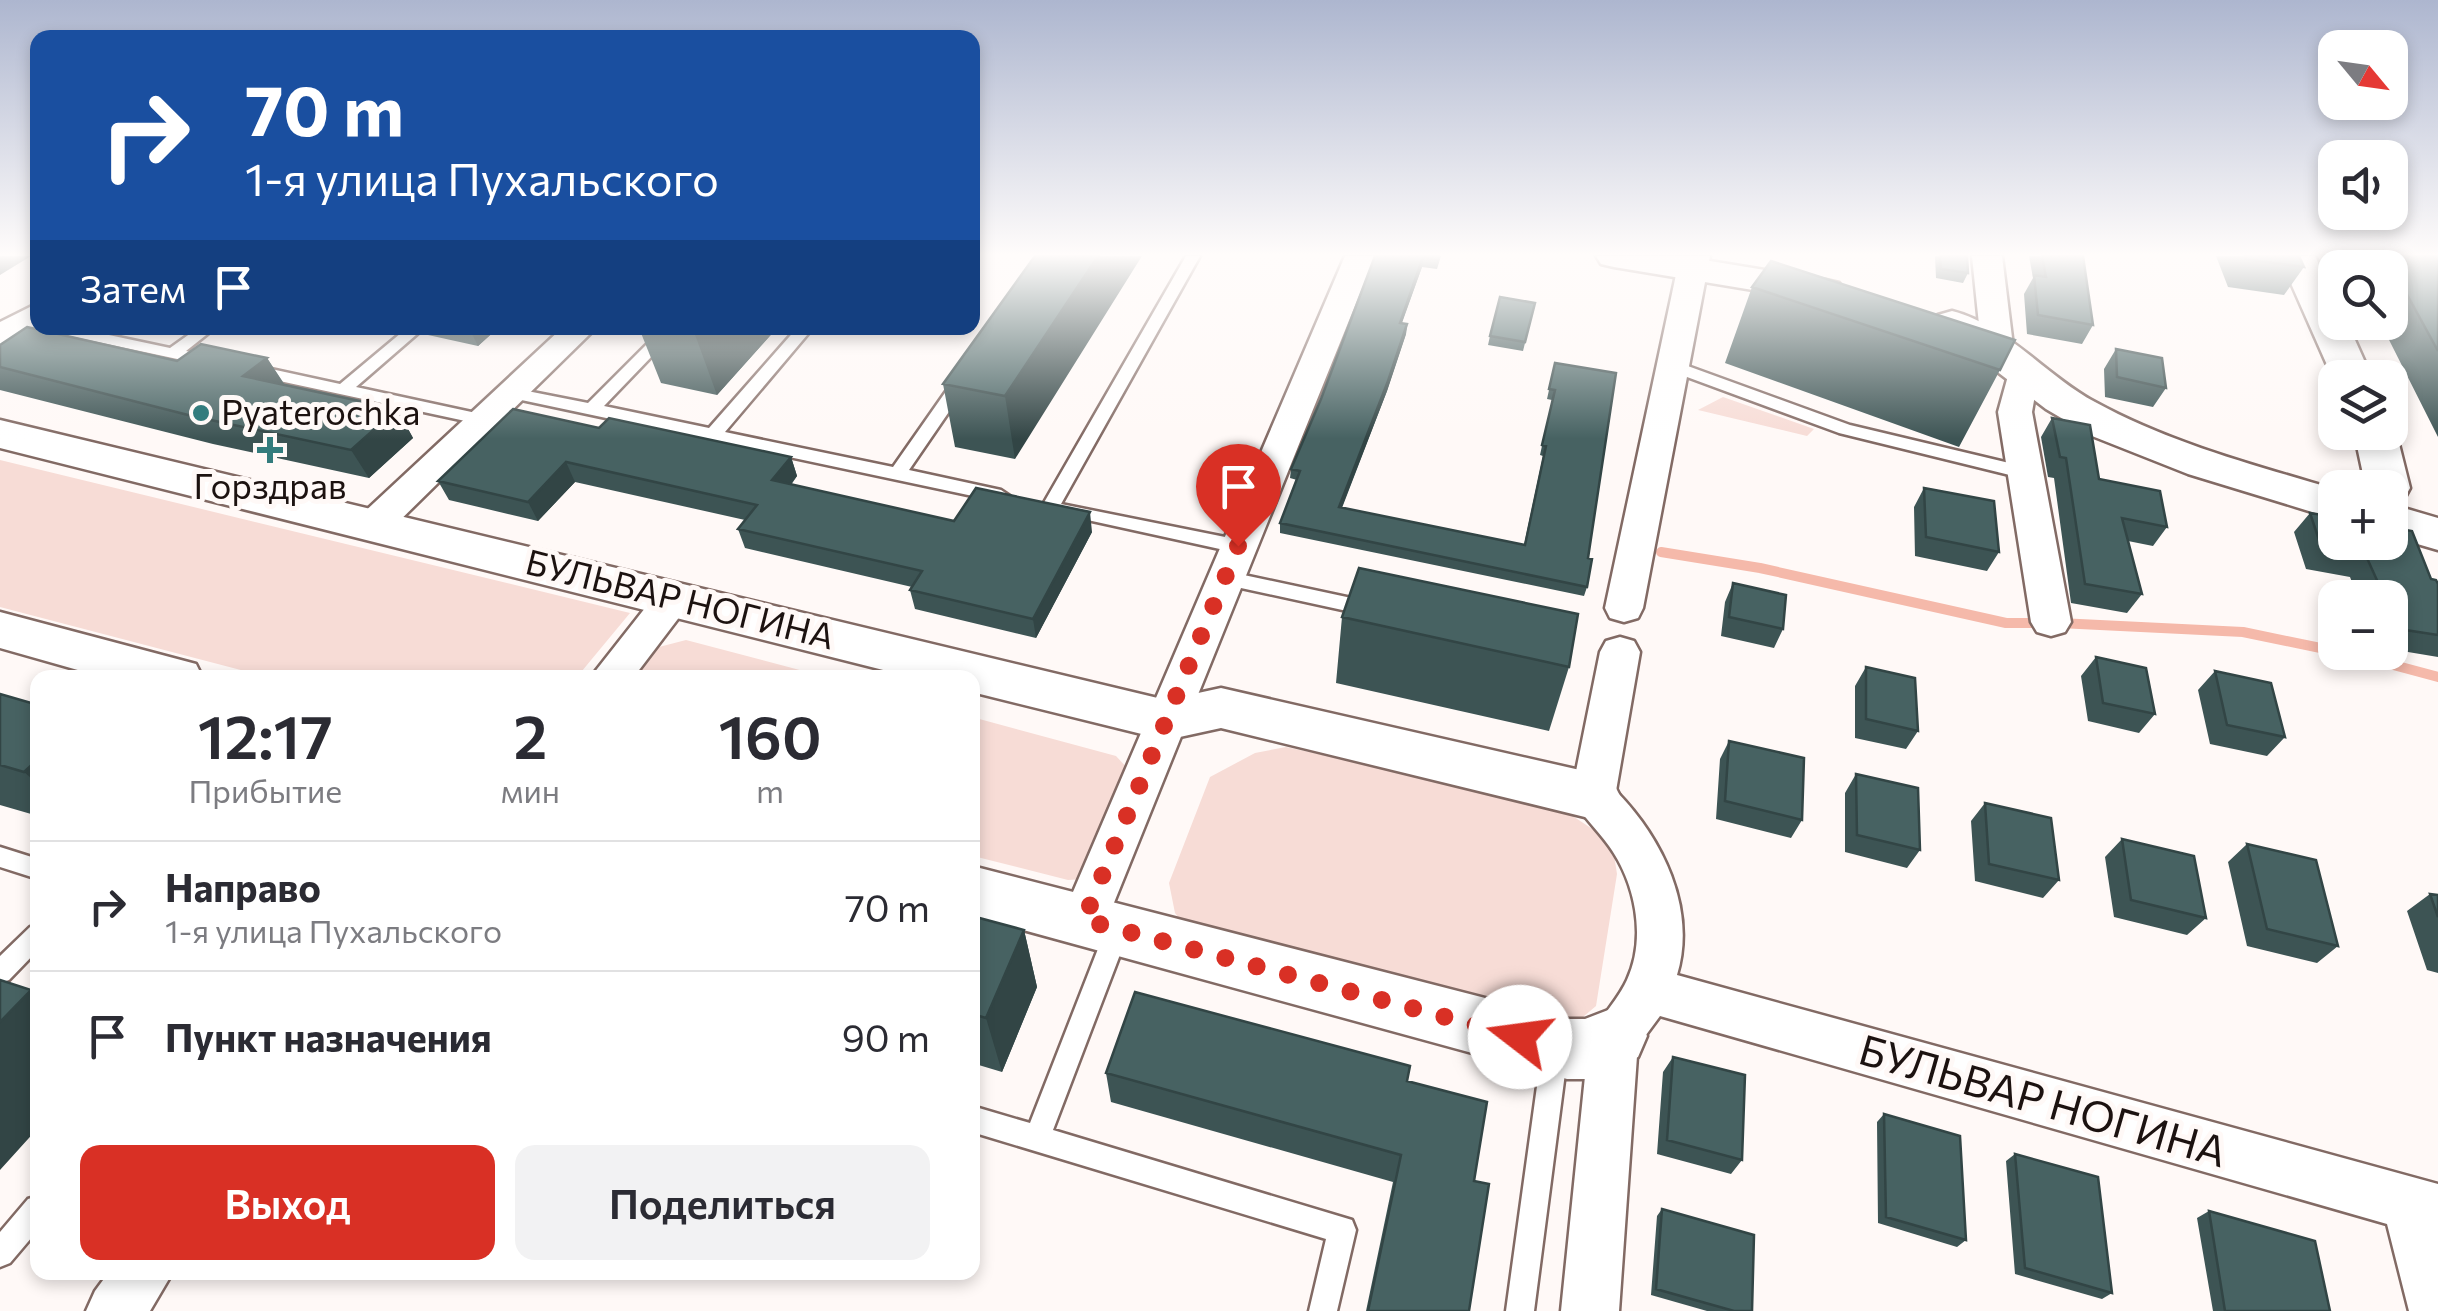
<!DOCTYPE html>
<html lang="ru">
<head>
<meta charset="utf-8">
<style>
  :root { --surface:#fff; --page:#f2f2f3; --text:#2b2b33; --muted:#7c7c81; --line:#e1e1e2; --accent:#d93025 }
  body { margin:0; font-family:Commissioner,sans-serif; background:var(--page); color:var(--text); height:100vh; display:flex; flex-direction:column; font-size:38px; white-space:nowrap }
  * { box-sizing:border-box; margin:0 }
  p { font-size:32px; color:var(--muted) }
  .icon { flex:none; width:55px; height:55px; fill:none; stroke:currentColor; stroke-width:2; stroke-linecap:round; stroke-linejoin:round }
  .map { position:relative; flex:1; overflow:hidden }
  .sheet { position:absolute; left:30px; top:670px; width:950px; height:610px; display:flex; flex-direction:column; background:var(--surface); border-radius:20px; box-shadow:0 5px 15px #0003 }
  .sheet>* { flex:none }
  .hud { position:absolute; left:30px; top:30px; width:950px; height:305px; border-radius:20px; box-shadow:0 5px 15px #0003; background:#1a4fa0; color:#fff; overflow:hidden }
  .needle { width:65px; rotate:119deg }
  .tools { position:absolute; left:2318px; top:30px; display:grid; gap:20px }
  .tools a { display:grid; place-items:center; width:90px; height:90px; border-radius:20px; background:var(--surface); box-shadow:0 5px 15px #0003; font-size:50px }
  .pin { position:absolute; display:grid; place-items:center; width:85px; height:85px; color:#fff; margin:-102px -42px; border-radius:50% 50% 50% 0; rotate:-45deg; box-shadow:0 0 10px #0007 }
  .pin .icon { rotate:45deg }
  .me { position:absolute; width:110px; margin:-55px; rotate:285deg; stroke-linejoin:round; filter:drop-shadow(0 0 8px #0008) }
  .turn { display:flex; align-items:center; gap:35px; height:210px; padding:0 50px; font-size:45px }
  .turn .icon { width:130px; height:130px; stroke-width:2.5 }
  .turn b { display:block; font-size:70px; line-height:85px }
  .then { display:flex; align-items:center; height:95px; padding:0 50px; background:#0003; gap:20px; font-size:38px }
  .eta { display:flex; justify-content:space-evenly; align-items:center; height:170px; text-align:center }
  .eta b { font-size:60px; font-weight:600; line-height:70px }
  .action { display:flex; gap:20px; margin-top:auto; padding:20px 50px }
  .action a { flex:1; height:115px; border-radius:20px; background:var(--accent); color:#fff; font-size:40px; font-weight:600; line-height:115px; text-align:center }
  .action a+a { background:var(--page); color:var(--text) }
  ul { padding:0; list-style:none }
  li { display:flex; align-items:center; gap:30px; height:130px; padding:0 50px; border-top:2px solid var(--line) }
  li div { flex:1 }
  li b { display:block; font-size:38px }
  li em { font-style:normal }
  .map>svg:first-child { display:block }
  .green { fill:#f7dcd6 }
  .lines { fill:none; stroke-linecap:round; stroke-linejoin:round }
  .stream { stroke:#f5b9aa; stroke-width:10 }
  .service-casing { stroke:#826a64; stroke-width:5 }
  .minor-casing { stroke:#826a64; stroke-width:5 }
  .tertiary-casing { stroke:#826a64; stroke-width:5 }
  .service { fill:#fff; fill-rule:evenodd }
  .minor { fill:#fff; fill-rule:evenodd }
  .tertiary { fill:#fff; fill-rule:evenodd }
  .wall { fill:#3d5454 }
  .shaded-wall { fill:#324545 }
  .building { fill:#476262; stroke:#324545; stroke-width:2.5 }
  .route { stroke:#d93025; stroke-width:18; stroke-dasharray:0 32.4 }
  .poi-dot { fill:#337c7d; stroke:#fff9f7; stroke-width:4 }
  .labels { text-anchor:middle; stroke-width:10; stroke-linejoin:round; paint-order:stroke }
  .poi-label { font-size:35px; fill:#1c1210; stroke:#fff9f7; text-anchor:start }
  .street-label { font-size:35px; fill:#1c1210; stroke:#fff9f7 }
  .near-street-label { font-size:42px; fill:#1c1210; stroke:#fff9f7 }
</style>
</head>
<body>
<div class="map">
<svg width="2438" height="1311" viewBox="0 0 2438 1311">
  <rect width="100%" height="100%" fill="#fff9f7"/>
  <path class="green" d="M1723 397 1814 429 1807 436 1698 410Z
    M0 460 630 613 577 677H267L0 607Z
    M686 640 826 677H636L659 647Z
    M972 717 1116 756 1143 785 1098 878 1068 880 973 856Z
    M1286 747 1556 805 1612 842 1617 874 1596 1006 1577 1022 1187 929 1175 913 1169 883 1210 777 1255 753Z"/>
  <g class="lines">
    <path class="stream" d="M1661 552 1760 568 2006 623H2042
      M2059 623 2243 632 2335 651
      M2345 652 2438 677"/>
    <defs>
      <path id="service" d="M1186 256H1200L1061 504 1245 541 1247 546 1238 553 1051 512 1042 506Z
        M48 328H76L170 348 198 328H215L186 351 216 358 218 361 210 366 56 333Z
        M407 328H424L356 387 490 416V424L484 425 247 374 245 370 253 365 340 384Z
        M663 328H679L604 406 709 428 797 328H813L725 432 893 467 956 377 962 376 970 381 909 470 1001 490 1010 496 1001 502 512 398 504 393 512 388 588 403Z
        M1674 361 1850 425 2026 467 2035 473 2026 479 1839 433 1668 370 1666 366Z
        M1225 571 1370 602 1380 609 1370 616 1218 583 1216 578 1218 573Z
        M0 847 38 859V879L0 867Z
        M1117 920 1125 924 1129 931 1053 1130 1352 1220 1356 1230 1337 1311H1309L1326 1239 972 1132V1106L1030 1123 1105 931 1109 924Z
        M38 924V950L9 980 0 983V956L30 927Z
        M1555 1038 1564 1042 1568 1050 1534 1311H1506L1542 1050 1546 1042Z
        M38 1196V1230L10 1263 0 1267V1232L28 1199Z"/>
      <path id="minor" d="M1345 256H1375L1107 920 1101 935 1084 941 1067 935 1061 920Z
        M1680 256H1710L1643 608 1638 618 1624 622 1610 618 1605 608Z
        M1972 256H2002L2014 354 2009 361H1987L1982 354Z
        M38 303V326L0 345V322Z
        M562 328H596L386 534 373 538 360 534 355 525 360 516Z
        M2023 362 2035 365 2039 372 2032 412 2071 622 2065 632 2051 636 2037 632 2031 622 1998 412 2011 365Z
        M674 585 688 589 693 599 633 678H590L660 589Z
        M1620 637 1634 641 1640 652 1616 791C1662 838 1697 908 1677 975L2438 1184V1311H2409L2387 1224 1660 1016 1640 1043 1637 1056 1619 1311H1561L1588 1047C1597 1018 1616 1004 1627 980 1647 937 1635 882 1609 846 1597 829 1581 815 1571 796L1600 652 1606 641Z
        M109 1272H173L150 1311H86L95 1291Z"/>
      <path id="tertiary" d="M1596 256H1680L1826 280 1839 283 1845 291 1839 299 1826 302 1614 267 1601 264Z
        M2279 256H2315L2335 298V322H2347L2372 378H2335V383Z
        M1952 311C2007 325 2046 376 2095 402 2170 443 2253 465 2335 489V519L2188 474 2092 436 2046 409 1970 351 1938 331 1932 323 1938 315Z
        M0 420 1166 700 1221 688 1593 773 1612 780 1620 796 1612 812 1593 819 1221 728 1166 740 972 692V678H915L0 448Z
        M2390 422 2396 432 2410 488 2404 499 2390 502V488H2366L2354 432H2390Z
        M2390 504 2438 518V550L2390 536Z
        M0 612 196 664 203 678H106L0 648Z
        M972 866 1567 1019H1585L1616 1007 1638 1015 1647 1036 1638 1057 1589 1079H1567L972 916Z"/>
    </defs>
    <use href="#service" class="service-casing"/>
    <use href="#minor" class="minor-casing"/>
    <use href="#tertiary" class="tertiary-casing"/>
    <use href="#service" class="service"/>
    <use href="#minor" class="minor"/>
    <use href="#tertiary" class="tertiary"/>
  </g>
  <path class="wall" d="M1035 256 1015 459 955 447 943 384Z
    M1375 256H1441L1437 269 1422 267 1402 323 1407 324 1406 334 1387 391 1342 508 1524 545 1543 456 1540 455 1552 400 1547 399 1555 363 1588 558 1587 587 1584 596 1280 533V523L1297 480 1290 478 1291 469 1321 399Z
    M1935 256H1967L1968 273 1963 283 1936 278Z
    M2029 256H2083L2093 325 2082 344 2027 334 2024 294 2033 278Z
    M2216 256H2299L2304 267 2284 295 2228 287Z
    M2346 256H2438V437L2380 322H2390V268H2352Z
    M1752 287 2000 370 1959 447 1725 363Z
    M1535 303 1523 351 1488 345 1490 336Z
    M424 328H498L478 346 428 335Z
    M639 328H777L717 395 661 383Z
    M0 345 177 361 267 358 285 385 397 409 413 438 369 478 213 444 0 390Z
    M2116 349 2166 388 2153 407 2105 397 2104 369Z
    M2052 418 2099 479 2167 527 2153 546 2128 541 2142 594 2127 613 2071 603 2054 478 2048 477 2041 437Z
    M599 428 791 457 797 476 791 485 954 521 1092 532 1036 638 915 609 910 590 912 587 745 548 738 529 745 520 575 482 538 521 449 500 438 481Z
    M1924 488 1999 552 1987 571 1915 556 1914 507Z
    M2310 513 2438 584V657L2390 649V598H2358L2350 577 2306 569 2294 532Z
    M1733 583 1783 629 1774 648 1721 636 1725 602Z
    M1342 617 1569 667 1549 731 1336 683Z
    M2096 657 2155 714 2139 733 2088 721 2081 676Z
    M1866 667 1918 731 1906 749 1855 738V686Z
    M2215 671 2285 737 2267 756 2210 744 2198 690Z
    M0 694 38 705V816L0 805Z
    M1729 741 1802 820 1791 838 1716 819 1720 759Z
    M1856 774 1920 850 1907 868 1845 852V793Z
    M1985 803 2059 880 2043 898 1975 881 1971 821Z
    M2122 839 2206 918 2187 935 2114 917 2105 857Z
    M2247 844 2338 946 2317 963 2247 946 2228 862Z
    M2430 894 2438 895V973L2427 970 2407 911Z
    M972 916 1024 930 1037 987 1002 1072 972 1063Z
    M1673 1057 1742 1160 1731 1174 1657 1154 1663 1072Z
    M1106 1073 1407 1081 1474 1181 1469 1311H1366L1393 1182 1111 1102Z
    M1884 1114 1966 1240 1957 1247 1878 1223 1877 1122Z
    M2015 1154 2112 1293 2102 1299 2015 1274 2006 1161Z
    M1662 1209 1752 1311H1707L1651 1295 1657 1216Z
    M2209 1211 2330 1311H2213L2197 1218Z"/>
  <path class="shaded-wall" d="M0 256H31L0 275Z
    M1098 256H1142L1015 459 1005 396Z
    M1423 257 1422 267 1398 333 1400 323Z
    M1407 324 1406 334 1387 391 1338 517 1339 507Z
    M469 328H498L478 346Z
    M694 328H777L717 395 693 329Z
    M267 358 285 386 243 376Z
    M397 409 413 438 369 478 351 450Z
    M791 457 797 476 778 500 772 480Z
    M566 462 575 482 538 521 528 502Z
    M1090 512 1092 532 1036 638 1033 619Z
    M38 759V784L24 772Z
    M1024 930 1037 987 1002 1072 986 1018Z
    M31 990 38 995V1128L0 1170V1022Z"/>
  <path class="building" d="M1035 256H1098L1005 396 943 384Z
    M1375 256H1439L1438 260 1423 257 1400 323 1407 324 1388 381 1339 507 1525 545 1546 446 1542 445 1555 390 1549 389 1555 363 1616 373 1588 558 1592 559 1587 587 1280 523 1300 471 1291 469 1321 399Z
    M1940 256H1967L1968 273 1941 269Z
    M2042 256H2083L2093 325 2038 315 2034 275 2046 277Z
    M2245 256H2299L2304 267 2246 259Z
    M2386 256H2438V351Z
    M1771 261 2015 340 2000 370 1752 287Z
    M1500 297 1535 303 1525 342 1490 336Z
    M27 327 177 361 201 344 267 358 243 376 397 409 351 450 192 416 0 367V345Z
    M2116 349 2162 358 2166 388 2117 377Z
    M513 409 599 428 609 418 791 457 772 480 954 521 976 488 1090 512 1033 619 910 590 922 571 738 529 757 505 566 462 528 502 438 481Z
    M2052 418 2090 425 2099 479 2160 491 2167 527 2122 518 2142 594 2085 584 2066 458 2060 457Z
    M1924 488 1994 501 1999 552 1926 537Z
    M2310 513 2335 517V542H2390V527L2412 531 2431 579 2436 580 2438 584V635L2399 629 2390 609V598H2385L2367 558 2322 549Z
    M1359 568 1578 614 1569 667 1342 617Z
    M1733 583 1786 595 1783 629 1729 617Z
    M2096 657 2146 668 2155 714 2103 703Z
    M1866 667 1915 678 1918 731 1866 719Z
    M2215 671 2271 683 2285 737 2227 725Z
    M0 694 38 705V759L24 772 0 765Z
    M1729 741 1804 758 1802 820 1725 801Z
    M1856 774 1918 788 1920 850 1857 835Z
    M1985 803 2051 818 2059 880 1989 864Z
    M2122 839 2194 856 2206 918 2131 900Z
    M2247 844 2316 860 2338 946 2267 929Z
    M2430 894 2438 895V917Z
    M972 916 1024 930 986 1018 972 1014Z
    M0 980 31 990 0 1022Z
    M1135 992 1410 1066 1407 1081 1487 1102 1474 1181 1489 1184 1469 1311H1368L1401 1155 1106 1073Z
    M1673 1057 1745 1075 1742 1160 1667 1140Z
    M1884 1114 1960 1136 1966 1240 1886 1217Z
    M2015 1154 2098 1177 2112 1293 2025 1268Z
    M1662 1209 1754 1235 1752 1311H1734L1656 1289Z
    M2209 1211 2315 1241 2330 1311H2225Z"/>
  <linearGradient id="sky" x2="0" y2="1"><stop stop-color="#adb6cf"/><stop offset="0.58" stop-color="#fffcfb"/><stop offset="1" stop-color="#fffcfb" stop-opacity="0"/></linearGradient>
  <rect width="2438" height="439" fill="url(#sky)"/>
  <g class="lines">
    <path class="route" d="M1238 546 1084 920 1520 1037"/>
  </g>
  <g class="poi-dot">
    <circle cx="201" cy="413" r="10"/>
    <path d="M265 435h10v10h10v10h-10v10h-10v-10h-10v-10h10z"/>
  </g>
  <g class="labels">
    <g class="poi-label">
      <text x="221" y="425">Pyaterochka</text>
      <text x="270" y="499" text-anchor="middle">Горздрав</text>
    </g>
    <g class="street-label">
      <text transform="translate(680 600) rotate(14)" y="12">БУЛЬВАР НОГИНА</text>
    </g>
    <g class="near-street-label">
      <text transform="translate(2043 1101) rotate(16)" y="15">БУЛЬВАР НОГИНА</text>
    </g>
  </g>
</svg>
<div class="tools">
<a><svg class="needle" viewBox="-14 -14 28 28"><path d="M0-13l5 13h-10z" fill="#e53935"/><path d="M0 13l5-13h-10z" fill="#7c7c81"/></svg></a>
<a><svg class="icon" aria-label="sound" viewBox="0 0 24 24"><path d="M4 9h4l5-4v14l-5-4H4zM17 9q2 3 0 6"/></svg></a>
<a><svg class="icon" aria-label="search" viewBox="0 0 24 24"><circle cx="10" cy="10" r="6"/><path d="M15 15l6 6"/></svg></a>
<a><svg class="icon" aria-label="layers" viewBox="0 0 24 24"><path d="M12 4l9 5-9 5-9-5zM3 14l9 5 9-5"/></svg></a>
<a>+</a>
<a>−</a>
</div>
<div class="pin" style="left:1238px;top:546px;background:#d93025"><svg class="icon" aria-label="arrive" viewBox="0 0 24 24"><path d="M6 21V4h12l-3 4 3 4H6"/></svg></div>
<svg class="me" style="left:1520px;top:1037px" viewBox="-20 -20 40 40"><circle r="19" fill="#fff"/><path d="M0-13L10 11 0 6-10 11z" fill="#d93025"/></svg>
<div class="hud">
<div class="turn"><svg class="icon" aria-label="right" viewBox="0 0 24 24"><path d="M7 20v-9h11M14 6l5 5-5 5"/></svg><div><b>70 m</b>1-я улица Пухальского</div></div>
<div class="then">Затем<svg class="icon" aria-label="arrive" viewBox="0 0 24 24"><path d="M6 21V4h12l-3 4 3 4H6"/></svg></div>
</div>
<section class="sheet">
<div class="eta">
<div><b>12:17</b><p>Прибытие</p></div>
<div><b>2</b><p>мин</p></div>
<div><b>160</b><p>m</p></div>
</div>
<ul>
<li><svg class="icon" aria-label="right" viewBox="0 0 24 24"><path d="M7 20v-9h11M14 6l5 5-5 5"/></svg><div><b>Направо</b><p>1-я улица Пухальского</p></div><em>70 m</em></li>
<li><svg class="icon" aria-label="arrive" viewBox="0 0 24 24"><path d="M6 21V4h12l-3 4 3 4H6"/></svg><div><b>Пункт назначения</b></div><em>90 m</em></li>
</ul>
<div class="action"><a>Выход</a><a>Поделиться</a></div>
</section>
</div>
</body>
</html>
